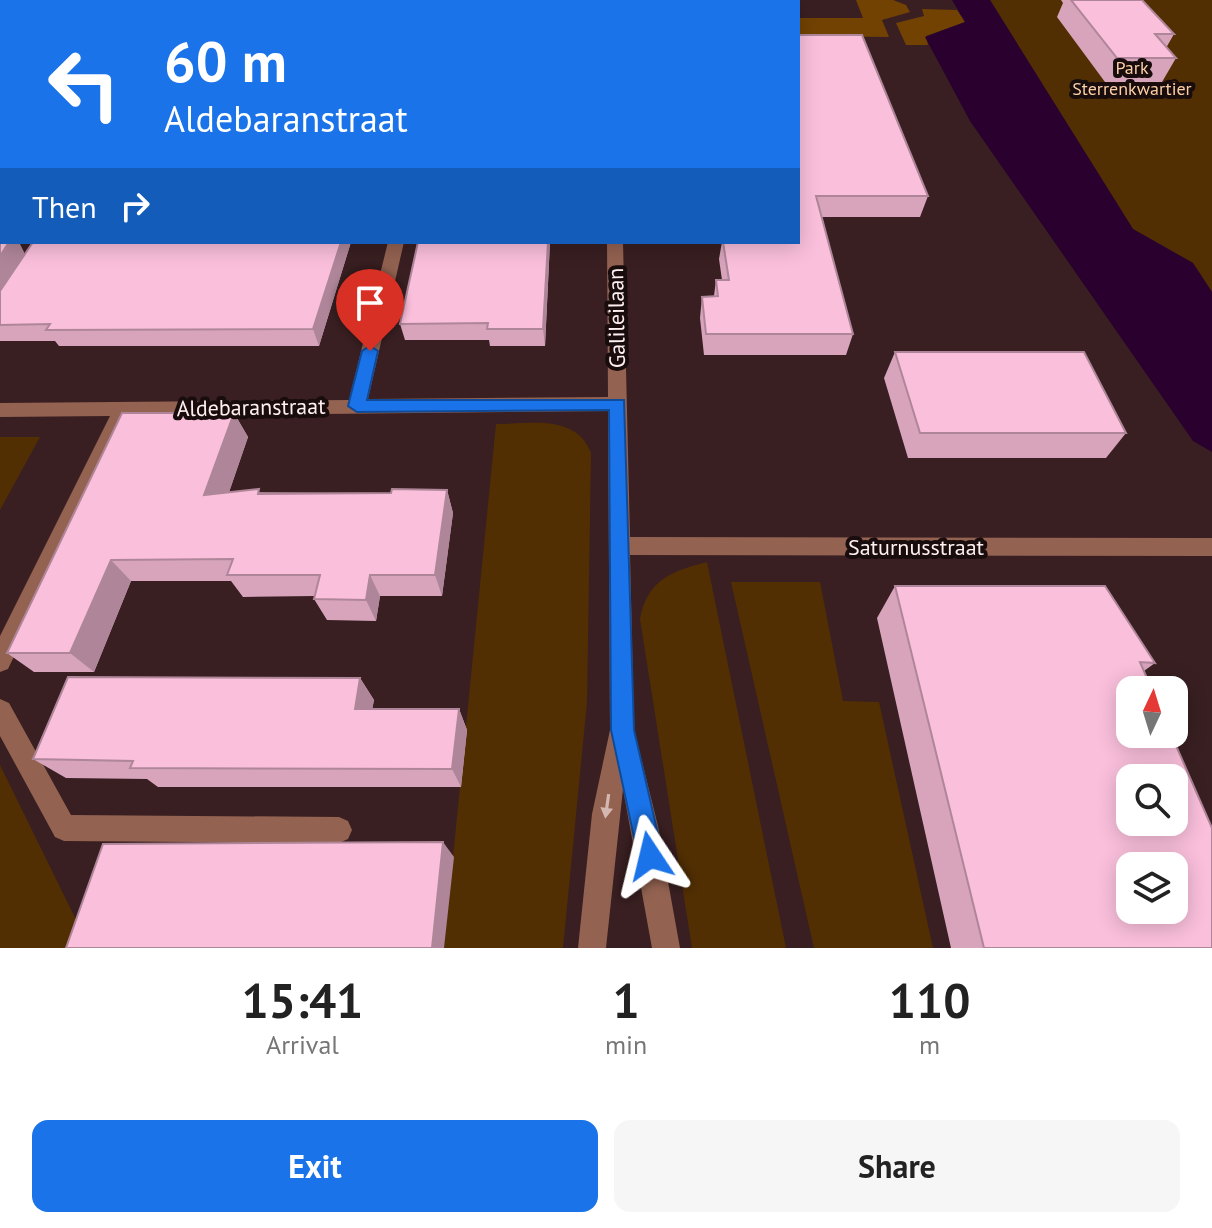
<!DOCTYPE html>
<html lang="en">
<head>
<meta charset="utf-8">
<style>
  :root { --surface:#fff; --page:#f6f6f6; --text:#222; --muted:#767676; --accent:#1a73e8 }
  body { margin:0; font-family:"PT Sans",sans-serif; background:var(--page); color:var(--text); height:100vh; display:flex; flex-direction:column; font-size:30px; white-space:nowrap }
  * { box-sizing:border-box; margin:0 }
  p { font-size:26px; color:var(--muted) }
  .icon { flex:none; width:44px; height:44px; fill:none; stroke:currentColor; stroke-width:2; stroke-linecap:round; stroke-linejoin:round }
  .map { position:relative; height:948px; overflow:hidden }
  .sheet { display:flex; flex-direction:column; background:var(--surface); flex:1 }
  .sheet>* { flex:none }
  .banner { position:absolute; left:0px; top:0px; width:800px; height:244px; box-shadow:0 4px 20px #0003; background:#1a73e8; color:#fff; overflow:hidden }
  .needle { width:52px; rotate:4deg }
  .tools { position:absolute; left:1116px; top:676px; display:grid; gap:16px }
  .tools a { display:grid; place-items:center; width:72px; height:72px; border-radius:16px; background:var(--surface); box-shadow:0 4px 20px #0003; font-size:40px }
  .pin { position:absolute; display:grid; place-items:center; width:68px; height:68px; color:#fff; margin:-82px -34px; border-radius:50% 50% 50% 0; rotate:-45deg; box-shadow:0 0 8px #0007 }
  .pin .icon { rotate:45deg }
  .me { position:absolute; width:88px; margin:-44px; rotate:350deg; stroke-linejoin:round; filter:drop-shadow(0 0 6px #0008) }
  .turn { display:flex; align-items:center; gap:28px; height:168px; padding:0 32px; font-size:36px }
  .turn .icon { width:104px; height:104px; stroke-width:2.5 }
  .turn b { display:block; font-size:56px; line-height:68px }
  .then { display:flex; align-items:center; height:76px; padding:0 32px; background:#0003; gap:16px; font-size:30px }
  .eta { display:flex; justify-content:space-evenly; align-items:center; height:136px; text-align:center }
  .eta b { font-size:48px; font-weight:700; line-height:56px }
  .button { display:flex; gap:16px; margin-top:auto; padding:16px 32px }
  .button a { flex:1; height:92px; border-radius:16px; background:var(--accent); color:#fff; font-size:32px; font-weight:700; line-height:92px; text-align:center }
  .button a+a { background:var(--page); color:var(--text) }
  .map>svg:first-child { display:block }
  .green { fill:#522f02 }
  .forest { fill:#724203 }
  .water { fill:#2a002e }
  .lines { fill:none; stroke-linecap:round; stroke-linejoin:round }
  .minor { fill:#936251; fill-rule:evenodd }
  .wall { fill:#d7a4bc }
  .shaded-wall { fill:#af8699 }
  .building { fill:#fabfdb; stroke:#af8699; stroke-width:2; fill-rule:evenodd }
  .oneway { fill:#d4b7b0 }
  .route { fill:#1a73e8; stroke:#114b97; stroke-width:2 }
  .labels { text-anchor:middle; stroke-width:8; stroke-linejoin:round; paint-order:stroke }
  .far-park-label { font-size:18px; fill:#fccfa5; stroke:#180c0d }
  .street-label { font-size:22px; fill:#ffeff0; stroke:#180c0d }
</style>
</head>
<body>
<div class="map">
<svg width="1212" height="948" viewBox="0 0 1212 948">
  <rect width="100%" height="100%" fill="#391f21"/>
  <path class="green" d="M990 0H1212V292L1193 263 1133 229Z
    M496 424C531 424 576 414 591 453L587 702 563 948H444Z
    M0 437H40L0 510Z
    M707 562 786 948H692L640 619C647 580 672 571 707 562Z
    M731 582H820L843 701 879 702 933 948H814Z
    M0 765 82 932 106 948H0Z"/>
  <path class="forest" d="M856 0H893L906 5 910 12 882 20 889 37 798 36V18H863Z
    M922 9 957 10 965 22 926 36 928 45H906L896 23 924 16Z"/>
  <path class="water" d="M952 0H990L1133 229 1193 263 1212 292V452L1193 441 970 121 925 37 965 22Z"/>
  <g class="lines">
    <path class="minor" d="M604 0H616V2H604Z
      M388 242H404L368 399 608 397 607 242H623L630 537 1212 538V556L630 555 634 730 658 826 680 948H652L623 789 606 948H578L592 814 610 730 608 411 129 416 8 669 0 672V636L110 416 0 417V403L349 400Z
      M0 699 9 703 71 815 339 817 348 821 352 830 348 839 339 843 64 841 55 837 0 736Z"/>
  </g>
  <path class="wall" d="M0 0H427V2H2V41H0Z
    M1061 0H1142L1174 34 1166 48 1176 58 1162 82H1105L1057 17 1063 3Z
    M798 35 928 196 920 217H822L853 334 846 355H704L700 318 702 297 714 296 716 280H722L719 259 722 242H798Z
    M33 242H351L319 346H59L55 341H0V291Z
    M418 242H550L545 346H490L489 340H405L400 324Z
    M895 352 1126 433 1106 458H908L884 378Z
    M234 413 248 437 229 492 391 493 447 490 453 513 442 596H380L376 621 327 620 314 599 315 596 243 597 231 581H131L94 672H34L7 653Z
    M895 586 1155 663 1144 671 1212 948H951L877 618Z
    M360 678 374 700 372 709H459L467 730 461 787H158L147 779 66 778 33 759Z"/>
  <path class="shaded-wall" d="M9 242H19L25 254 0 291V256Z
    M341 242H351L319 346 313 329Z
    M548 242H550L545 346 543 329Z
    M234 413 248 437 220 519 204 495Z
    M447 490 453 513 442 596 435 575Z
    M111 560 131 581 94 672 70 653Z
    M370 575 380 596 376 621 366 600Z
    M360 678 374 700 369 729 355 709Z
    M459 709 467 730 461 787 452 769Z
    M443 842 454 857 444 948H432Z"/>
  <path class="building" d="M0 0H420L419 2H2V26H0Z
    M467 0H568V2H466Z
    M736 0H774V2H736Z
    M1071 0H1142L1174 34H1155L1176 58H1117Z
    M798 35H862L928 196H816L853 334H706L702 297 718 296 716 280H729L723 242H798Z
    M0 131H2V242H9L0 256Z
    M33 242H341L313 329 46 330 50 324 0 325V291Z
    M418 242H548L543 329H487L488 323 400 324Z
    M895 352H1084L1126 433H920Z
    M122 413H234L204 495 259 489 258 494 391 493 392 489 447 490 435 575H370L366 600 314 599 320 575H227L233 559 111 560 70 653H7Z
    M895 586H1105L1155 663 1140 662 1152 690H1130V734H1171L1212 828V948H984ZM1130 778H1174V822H1130ZM1130 866H1174V910H1130Z
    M68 677 360 678 355 709H459L452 769 130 768 133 761 33 759Z
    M443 842 432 948H66L103 844Z"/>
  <defs><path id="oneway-solid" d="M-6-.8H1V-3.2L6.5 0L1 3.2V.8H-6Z" transform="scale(2)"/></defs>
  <use class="oneway" href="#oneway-solid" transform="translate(607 806) rotate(98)"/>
  <path class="route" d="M370 346 378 351 367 400H624L634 730 663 856 659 865 650 869 642 865 638 856 611 730 609 410 357 412 348 406 362 351Z"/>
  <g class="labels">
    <g class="far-park-label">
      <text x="1132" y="74">Park<tspan x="1132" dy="21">Sterrenkwartier</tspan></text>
    </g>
    <g class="street-label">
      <text transform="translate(616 318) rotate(-91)" y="8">Galileilaan</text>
      <text transform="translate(251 407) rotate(-1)" y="8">Aldebaranstraat</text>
      <text x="916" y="555">Saturnusstraat</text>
    </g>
  </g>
</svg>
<div class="tools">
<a><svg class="needle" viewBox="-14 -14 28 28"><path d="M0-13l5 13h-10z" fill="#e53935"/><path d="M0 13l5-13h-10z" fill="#767676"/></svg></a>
<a><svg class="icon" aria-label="search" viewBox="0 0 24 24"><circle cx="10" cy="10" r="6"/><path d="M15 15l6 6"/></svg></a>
<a><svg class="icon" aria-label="layers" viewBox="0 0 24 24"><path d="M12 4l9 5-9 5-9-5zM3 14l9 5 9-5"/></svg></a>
</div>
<div class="pin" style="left:370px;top:351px;background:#d93025"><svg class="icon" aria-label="arrive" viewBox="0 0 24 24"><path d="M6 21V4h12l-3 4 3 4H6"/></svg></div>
<svg class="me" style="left:650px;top:856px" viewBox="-20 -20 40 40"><path d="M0-17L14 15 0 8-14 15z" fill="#1a73e8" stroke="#fff" stroke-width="4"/></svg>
<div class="banner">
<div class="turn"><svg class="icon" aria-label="left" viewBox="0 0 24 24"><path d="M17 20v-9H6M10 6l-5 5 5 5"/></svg><div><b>60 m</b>Aldebaranstraat</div></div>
<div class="then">Then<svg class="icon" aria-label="right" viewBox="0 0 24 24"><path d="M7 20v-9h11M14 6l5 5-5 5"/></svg></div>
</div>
</div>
<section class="sheet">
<div class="eta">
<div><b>15:41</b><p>Arrival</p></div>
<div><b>1</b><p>min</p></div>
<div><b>110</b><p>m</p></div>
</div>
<div class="button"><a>Exit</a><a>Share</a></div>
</section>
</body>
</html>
